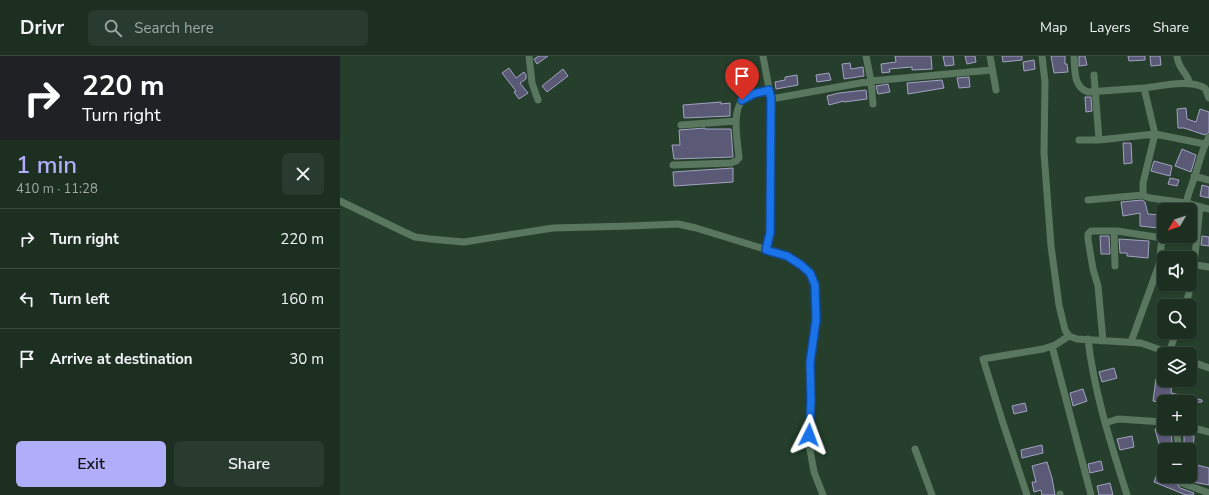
<!DOCTYPE html>
<html lang="en">
<head>
<meta charset="utf-8">
<style>
  :root { --surface:#1c2f21; --page:#293b2e; --text:#f1f3f6; --muted:#a0a9a5; --line:#3a4a3f; --accent:#b0adfa }
  body { margin:0; font-family:"Nunito Sans",sans-serif; background:var(--page); color:var(--text); height:100vh; display:flex; flex-direction:column; font-size:15px; white-space:nowrap }
  * { box-sizing:border-box; margin:0 }
  p { font-size:13px; color:var(--muted) }
  .icon { flex:none; width:22px; height:22px; fill:none; stroke:currentColor; stroke-width:2; stroke-linecap:round; stroke-linejoin:round }
  .map { position:relative; flex:1; overflow:hidden }
  .sheet { display:flex; flex-direction:column; background:var(--surface); width:340px }
  .sheet>* { flex:none }
  .guide { background:#202124; color:#fff; overflow:hidden }
  .needle { width:26px; rotate:231deg }
  .tools { position:absolute; left:817px; top:147px; display:grid; gap:8px }
  .tools a { display:grid; place-items:center; width:40px; height:40px; border-radius:6px; background:var(--surface); box-shadow:0 1px 3px #0004,0 0 0 1px var(--line); font-size:20px }
  .pin { position:absolute; display:grid; place-items:center; width:34px; height:34px; color:#fff; margin:-41px -17px; border-radius:50% 50% 50% 0; rotate:-45deg; box-shadow:0 0 4px #0007 }
  .pin .icon { rotate:45deg }
  .me { position:absolute; width:44px; margin:-22px; rotate:3deg; stroke-linejoin:round; filter:drop-shadow(0 0 3px #0008) }
  .turn { display:flex; align-items:center; gap:14px; height:84px; padding:0 16px; font-size:18px }
  .turn .icon { width:52px; height:52px; stroke-width:2.5 }
  .turn b { display:block; font-size:28px; line-height:34px }
  .round { display:grid; place-items:center; flex:none; width:42px; height:42px; border-radius:6px; background:var(--page) }
  .summary { display:flex; align-items:center; justify-content:space-between; height:68px; padding:0 16px }
  h1 { font-size:24px; font-weight:600; line-height:30px; color:var(--accent) }
  .primary-button { display:flex; gap:8px; margin-top:auto; padding:8px 16px }
  .primary-button a { flex:1; height:46px; border-radius:6px; background:var(--accent); color:#111; font-size:16px; font-weight:600; line-height:46px; text-align:center }
  .primary-button a+a { background:var(--page); color:var(--text) }
  ul { padding:0; list-style:none }
  li { display:flex; align-items:center; gap:12px; height:60px; padding:0 16px; border-top:1px solid var(--line) }
  li div { flex:1 }
  li b { display:block; font-size:15px }
  li em { font-style:normal }
  header { display:flex; align-items:center; gap:24px; box-sizing:border-box; height:56px; padding:0 20px; background:var(--surface); border-bottom:1px solid var(--line) }
  header strong { font-size:19px }
  nav { display:flex; gap:22px; margin-inline-start:auto; font-size:14px }
  .search { width:280px; height:36px; background:var(--page); display:flex; align-items:center; gap:10px; box-sizing:border-box; padding:0 14px; border-radius:6px; color:var(--muted); font-size:15px }
  main { display:flex; flex:1; min-height:0 }
  .map>svg:first-child { display:block }
  .building { fill:#5a5976; stroke:#a3a3c3 }
  .lines { fill:none; stroke-linecap:round; stroke-linejoin:round }
  .minor { stroke:#59765f; stroke-width:7 }
  .route-casing { stroke:#114b97; stroke-width:10 }
  .route { stroke:#1a73e8; stroke-width:7 }
</style>
</head>
<body>
<header>
<strong>Drivr</strong>
<div class="search"><svg class="icon" aria-label="search" viewBox="0 0 24 24"><circle cx="10" cy="10" r="6"/><path d="M15 15l6 6"/></svg>Search here</div>
<nav><a>Map</a><a>Layers</a><a>Share</a></nav>
</header>
<main>
<section class="sheet">
<div class="guide">
<div class="turn"><svg class="icon" aria-label="right" viewBox="0 0 24 24"><path d="M7 20v-9h11M14 6l5 5-5 5"/></svg><div><b>220 m</b>Turn right</div></div>
</div>
<div class="summary"><div><h1>1 min</h1><p>410 m · 11:28</p></div><a class="round"><svg class="icon" aria-label="close" viewBox="0 0 24 24"><path d="M6 6l12 12M18 6L6 18"/></svg></a></div>
<ul>
<li><svg class="icon" aria-label="right" viewBox="0 0 24 24"><path d="M7 20v-9h11M14 6l5 5-5 5"/></svg><div><b>Turn right</b></div><em>220 m</em></li>
<li><svg class="icon" aria-label="left" viewBox="0 0 24 24"><path d="M17 20v-9H6M10 6l-5 5 5 5"/></svg><div><b>Turn left</b></div><em>160 m</em></li>
<li><svg class="icon" aria-label="arrive" viewBox="0 0 24 24"><path d="M6 21V4h12l-3 4 3 4H6"/></svg><div><b>Arrive at destination</b></div><em>30 m</em></li>
</ul>
<div class="primary-button"><a>Exit</a><a>Share</a></div>
</section>
<div class="map">
<svg width="869" height="439" viewBox="0 0 869 439">
  <rect width="100%" height="100%" fill="#253f2c"/>
  <path class="building" d="M199 0H208L197 8 194 3Z
    M555 0H591L592 13 572 14V11L549 13 550 16 542 17 541 8 556 6Z
    M603 0H613L614 9 605 10Z
    M625 0H635L636 6 627 8Z
    M662 0H682V4L663 6Z
    M711 0H725V8H727L728 16 714 17Z
    M739 0H745L747 9 739 10Z
    M788 0H805V4L789 5Z
    M810 0H820L821 9 811 10Z
    M694 4 695 13 684 15 683 6Z
    M510 7 511 13 523 11 524 20 504 23 502 8Z
    M169 12 176 22 184 16 186 19V23L180 27 188 37 179 43 174 36 176 35 162 17Z
    M223 13 228 20 207 36 202 30Z
    M489 17 491 24 477 26 476 19Z
    M457 19 458 29 436 33 435 26 445 24V21Z
    M629 21 630 31 619 32 617 22Z
    M602 24 604 32 568 38 567 27Z
    M548 28 550 36 538 38 536 30Z
    M526 34 527 43 504 46V45L489 49 487 40 499 37Z
    M745 41H751L752 55 746 56Z
    M381 46V48L390 47V60L344 62 343 49Z
    M846 52 847 63 856 66 860 53 869 56V76L865 79 844 72H838L837 53Z
    M365 72V73H391L393 101 334 103 332 89H340L339 74Z
    M783 87H791L792 107 784 108Z
    M842 93 856 99 851 116 835 110Z
    M814 105 832 110 830 120 811 115Z
    M393 112V126L334 130 333 116Z
    M830 122 839 124 837 130 828 128Z
    M862 129 869 131V142L860 140Z
    M802 144 805 146 808 158 820 159 818 172 800 170V157L783 160 781 146Z
    M760 180H769L770 198H761Z
    M862 180 869 181V190L861 189Z
    M779 183 809 185 808 202 787 200V197H780Z
    M774 312 777 322 762 326 759 316Z
    M816 323 832 325 831 337 862 344V346L824 347 813 345Z
    M743 333 747 345 733 350 730 337Z
    M685 347 687 355 674 358 672 350Z
    M831 372 832 388H819L815 373Z
    M844 379 854 380 853 394H844Z
    M792 380 794 391 780 394 777 383Z
    M702 389 703 397 682 402 681 394Z
    M761 405 763 414 750 417 748 408Z
    M707 406 712 422 715 439H702L701 434 694 436 692 426H696L692 410Z
    M857 409 869 412V429L853 426Z
    M817 418 837 427 840 432 854 437 853 439H846L814 426Z
    M770 427 773 439H759L757 430Z"/>
  <g class="lines">
    <path class="minor" d="M189 0 192 27 198 44
      M423 0 431 43 430 177 426 194
      M526 0 531 25 533 48
      M650 0 656 34
      M702 0 705 26 704 97 711 190 719 249 725 274 729 280 737 283 801 287 832 298
      M734 0C735 13 733 31 748 36L804 32
      M837 0C838 13 847 16 850 28
      M754 19 759 84
      M869 42 865 32C849 23 822 30 804 32L815 78 803 127V138L804 140 810 142 846 147 869 153
      M431 43 531 25 652 14
      M341 69 396 65
      M739 84H759L815 78 865 88
      M333 109 391 107 396 105 399 102C398 88 391 55 403 44 410 38 420 36 429 34
      M854 120 869 124
      M748 144 803 139
      M0 145 62 175 75 181 90 183 124 186 213 172 290 170 338 168 356 172 447 200 461 209 470 217 475 229 476 264 474 288 470 307 471 344 469 388 474 416 483 439
      M825 154 826 145
      M845 154C846 142 851 131 855 120 859 107 862 93 869 81
      M774 175 775 210
      M850 208 869 211
      M854 209 860 151
      M845 250 849 237
      M748 283C754 336 771 388 787 439
      M763 285 758 230 753 213 748 183V178L751 175H777L822 182
      M791 286 819 209 824 164
      M712 290 751 439
      M829 297 836 276
      M850 305 869 312
      M765 367 778 363 824 366
      M850 371 869 376
      M836 372 839 394
      M575 393 592 439
      M840 420 842 427 869 437
      M720 438V439
      M687 439 663 367 643 303 703 293 715 289 729 280"/>
  </g>
  <g class="lines">
    <defs>
      <path id="route" d="M402 44 413 38 429 34 431 43 430 177 426 194 447 200 461 209 470 217 475 229 476 264 470 307 471 344 469 379"/>
    </defs>
    <use href="#route" class="route-casing"/>
    <use href="#route" class="route"/>
  </g>
</svg>
<div class="tools">
<a><svg class="needle" viewBox="-14 -14 28 28"><path d="M0-13l5 13h-10z" fill="#e53935"/><path d="M0 13l5-13h-10z" fill="#a0a9a5"/></svg></a>
<a><svg class="icon" aria-label="sound" viewBox="0 0 24 24"><path d="M4 9h4l5-4v14l-5-4H4zM17 9q2 3 0 6"/></svg></a>
<a><svg class="icon" aria-label="search" viewBox="0 0 24 24"><circle cx="10" cy="10" r="6"/><path d="M15 15l6 6"/></svg></a>
<a><svg class="icon" aria-label="layers" viewBox="0 0 24 24"><path d="M12 4l9 5-9 5-9-5zM3 14l9 5 9-5"/></svg></a>
<a>+</a>
<a>−</a>
</div>
<div class="pin" style="left:402px;top:44px;background:#d93025"><svg class="icon" aria-label="arrive" viewBox="0 0 24 24"><path d="M6 21V4h12l-3 4 3 4H6"/></svg></div>
<svg class="me" style="left:469px;top:379px" viewBox="-20 -20 40 40"><path d="M0-17L14 15 0 8-14 15z" fill="#1a73e8" stroke="#fff" stroke-width="4"/></svg>
</div>
</main>
</body>
</html>
